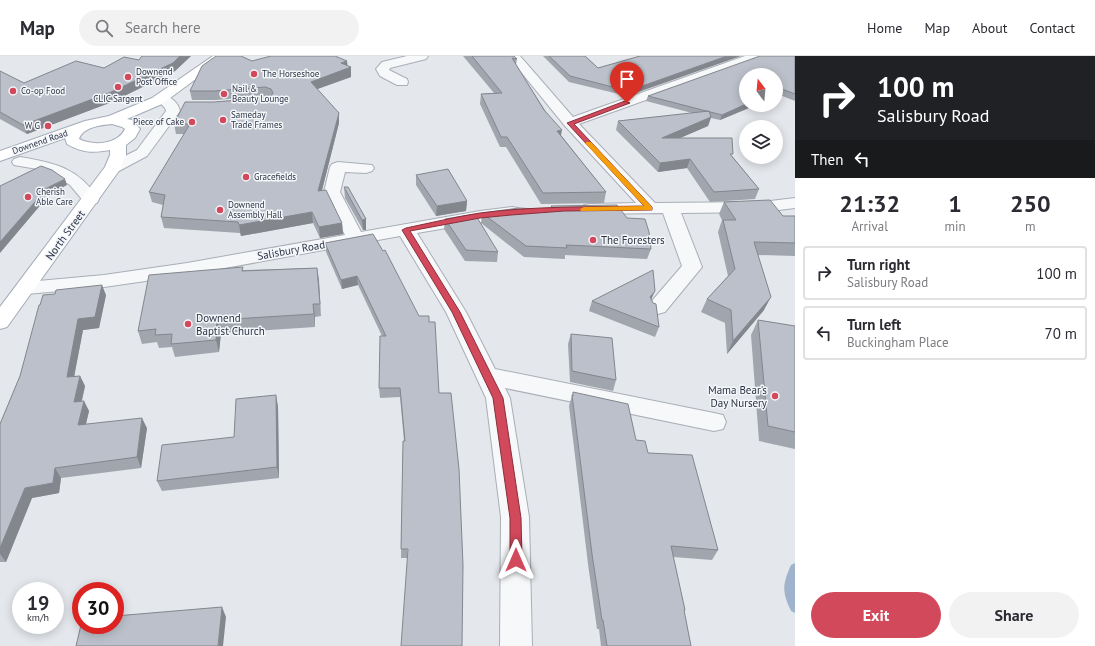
<!DOCTYPE html>
<html lang="en">
<head>
<meta charset="utf-8">
<style>
  :root { --surface:#fff; --page:#f2f2f3; --text:#2b2b33; --muted:#7c7c81; --line:#e1e1e2; --accent:#d1495b }
  body { margin:0; font-family:"PT Sans",sans-serif; background:var(--page); color:var(--text); height:100vh; display:flex; flex-direction:column; font-size:15px; white-space:nowrap }
  * { box-sizing:border-box; margin:0 }
  p { font-size:13px; color:var(--muted) }
  .icon { flex:none; width:22px; height:22px; fill:none; stroke:currentColor; stroke-width:2; stroke-linecap:round; stroke-linejoin:round }
  .map { position:relative; flex:1; overflow:hidden }
  .details { display:flex; flex-direction:column; background:var(--surface); width:300px }
  .details>* { flex:none }
  .hud { background:#202124; color:#fff; overflow:hidden }
  .needle { width:26px; rotate:344deg }
  .buttons { position:absolute; left:739px; top:12px; display:grid; gap:8px }
  .buttons a { display:grid; place-items:center; width:44px; height:44px; border-radius:50%; background:var(--surface); box-shadow:0 2px 10px #0003; font-size:20px }
  .speed { position:absolute; left:12px; top:526px; display:flex; gap:8px; font-size:20px; font-weight:700; text-align:center }
  .speed>* { display:grid; place-content:center; width:52px; height:52px; border-radius:50%; background:var(--surface); box-shadow:0 2px 10px #0003; line-height:1 }
  .speed small { font-size:10px; font-weight:400 }
  .speed .limit { border:6px solid #d22; background:#fff; color:#111 }
  .pin { position:absolute; display:grid; place-items:center; width:34px; height:34px; color:#fff; margin:-41px -17px; border-radius:50% 50% 50% 0; rotate:-45deg; box-shadow:0 0 4px #0007 }
  .pin .icon { rotate:45deg }
  .me { position:absolute; width:44px; margin:-22px; rotate:0deg; stroke-linejoin:round; filter:drop-shadow(0 0 3px #0008) }
  .turn { display:flex; align-items:center; gap:14px; height:84px; padding:0 16px; font-size:18px }
  .turn .icon { width:52px; height:52px; stroke-width:2.5 }
  .turn b { display:block; font-size:28px; line-height:34px }
  .then { display:flex; align-items:center; height:38px; padding:0 16px; background:#0003; gap:8px; font-size:15px }
  .eta { display:flex; justify-content:space-evenly; align-items:center; height:68px; text-align:center }
  .eta b { font-size:24px; font-weight:600; line-height:28px }
  .primary-button { display:flex; gap:8px; margin-top:auto; padding:8px 16px }
  .primary-button a { flex:1; height:46px; border-radius:24px; background:var(--accent); color:#fff; font-size:16px; font-weight:600; line-height:46px; text-align:center }
  .primary-button a+a { background:var(--page); color:var(--text) }
  ul { padding:0; list-style:none }
  li { display:flex; align-items:center; gap:12px; height:54px; margin:0 8px 6px; padding:0 8px; border:2px solid var(--line); border-radius:4px }
  li div { flex:1 }
  li b { display:block; font-size:15px }
  li em { font-style:normal }
  header { display:flex; align-items:center; gap:24px; box-sizing:border-box; height:56px; padding:0 20px; background:var(--surface); border-bottom:1px solid var(--line) }
  header strong { font-size:19px }
  nav { display:flex; gap:22px; margin-inline-start:auto; font-size:14px }
  .search { width:280px; height:36px; background:var(--page); display:flex; align-items:center; gap:10px; box-sizing:border-box; padding:0 14px; border-radius:22px; color:var(--muted); font-size:15px }
  main { display:flex; flex:1; min-height:0 }
  .map>svg:first-child { display:block }
  .lines { fill:none; stroke-linecap:round; stroke-linejoin:round }
  .stream { fill:#9fb4cc; fill-rule:evenodd }
  .minor-casing { stroke:#a9aeb7; stroke-width:2 }
  .major-casing { stroke:#a3abb8; stroke-width:2 }
  .minor { fill:#f7f8fa; fill-rule:evenodd }
  .major { fill:#fff; fill-rule:evenodd }
  .wall { fill:#a1a5ae }
  .shaded-wall { fill:#83868d }
  .building { fill:#bbc0ca; stroke:#83868d }
  .route { fill:#d1495b; stroke:#882f3b }
  .slow { fill:#f59e0b }
  .poi-dot { fill:#d1495b; stroke:#f4f6f9; stroke-width:1.5 }
  .labels { text-anchor:middle; stroke-width:3; stroke-linejoin:round; paint-order:stroke }
  .far-poi-label { font-size:9px; fill:#2b3445; stroke:#f4f6f9; text-anchor:start }
  .far-street-label { font-size:9px; fill:#2b3445; stroke:#f4f6f9 }
  .street-label { font-size:11px; fill:#2b3445; stroke:#f4f6f9 }
  .poi-label { font-size:11px; fill:#2b3445; stroke:#f4f6f9; text-anchor:start }
</style>
</head>
<body>
<header>
<strong>Map</strong>
<div class="search"><svg class="icon" aria-label="search" viewBox="0 0 24 24"><circle cx="10" cy="10" r="6"/><path d="M15 15l6 6"/></svg>Search here</div>
<nav><a>Home</a><a>Map</a><a>About</a><a>Contact</a></nav>
</header>
<main>
<div class="map">
<svg width="795" height="590" viewBox="0 0 795 590">
  <rect width="100%" height="100%" fill="#e4e7ec"/>
  <g class="lines">
    <path class="stream" d="M795 507V557L791 555C782 536 782 529 791 509Z"/>
    <defs>
      <path id="minor" d="M407 0H428L426 3 390 12 389 14 407 23 408 26 407 29H397L380 20 376 13 382 6Z
        M508 0H520L573 61 745 0H762L760 3 579 68 655 147 762 146 795 142V152L762 156 681 157 702 211 665 256 658 258 651 256 648 251 651 246 682 210 663 157 590 158 584 157 581 153 584 149 590 148 636 147 565 70Z
        M162 38C170 40 178 46 180 55L147 100 119 115 113 117 107 115 105 112 107 109 137 94 166 55 165 52 155 42 157 39Z
        M20 101C56 107 78 112 99 143L97 147 91 148 85 147 70 129 55 119 43 114 14 109 12 106 14 103Z
        M338 106 372 109 374 112 372 115 366 117 345 116 340 136 361 176 480 155 512 151 518 152 521 156 518 160 512 161 417 177 466 256 495 313 714 357 723 359 726 366 723 373 714 375 505 332 510 342 529 461 532 590H500L501 461 486 342 446 256 400 180 187 219 104 231 27 238 20 236 17 232 20 228 27 226 104 219 187 207 345 179 324 136 330 111 332 108Z"/>
      <path id="major" d="M213 0H227L162 48 127 63 132 64 140 73 135 82 126 89V99L121 112 7 271 0 273V251L105 111 110 99V94C94 97 82 97 67 88L65 82 0 105V95L85 65 109 60 152 42ZM112 68 122 71 125 73C118 89 92 90 79 83 83 71 101 69 112 68Z"/>
    </defs>
    <use href="#minor" class="minor-casing"/>
    <use href="#major" class="major-casing"/>
    <use href="#minor" class="minor"/>
    <use href="#major" class="major"/>
  </g>
  <path class="wall" d="M142 0H191L175 15 112 46 27 78 0 63V15L24 27 104 12 139 4Z
    M463 0H514L517 3 516 9 561 79 606 136 604 147 541 148 506 91H500L480 48 481 38 494 37Z
    M543 0H585L598 12 640 0 627 40 569 26Z
    M795 0V45L780 39 746 49H756L720 64 711 62 708 70 680 82 732 100 759 133 755 143 710 146 687 112 658 116 616 74 618 65 692 57 646 45 648 40Z
    M252 5 347 10 351 11V21L317 33 339 57V67L322 134 342 167 343 178 320 182 313 167 241 180 240 177 164 172 161 161 163 149 152 146 149 136 184 78H176L174 68 214 46 268 41 266 40 216 44H192L190 35Z
    M416 119 467 145 466 155 436 160 416 129Z
    M344 131 366 163V174H363L345 142Z
    M724 146 783 160H795V200L758 199 764 254 727 298 725 267 701 256 707 243 728 220 718 176 722 164 719 158Z
    M551 150 651 193 647 203 565 199V203L524 201 481 167 482 157 551 154Z
    M445 163 498 196 497 206 465 205 444 173Z
    M325 187 419 260 407 502H401L403 385H404L400 341 380 342 379 332 382 280 358 229 342 233 326 196Z
    M317 212 321 260 315 261V271L221 277 219 296 175 301 172 291 159 292 157 286 142 288 138 275 243 214Z
    M106 239 99 272 83 274 74 320H80L85 330 82 345H84L89 355 86 368 147 372 141 412 61 422 59 437 32 442 6 506H0V368L20 320 40 249Z
    M652 244 659 271 655 281 589 255 592 245Z
    M758 264 795 270V393L759 385 751 279Z
    M571 278 616 324 613 335 570 326 568 288Z
    M573 336 636 384 648 397 718 494 712 504 673 501 685 554 684 555 691 590H601L599 573H597L588 508 569 350Z
    M278 350 279 422 162 435 157 425 234 381Z"/>
  <path class="shaded-wall" d="M180 0H191L175 15 112 46 27 78 23 69Z
    M727 0H741L627 40 628 35Z
    M347 5 348 13 351 11V21L312 35 311 26 341 7Z
    M782 33 780 39 776 40V36Z
    M746 48V49H756L720 64 722 59Z
    M339 57V67L319 146 318 135Z
    M711 61 708 70 659 91 662 82Z
    M562 74 560 84 557 75Z
    M690 103 687 112 658 116 660 107Z
    M65 123 67 129 43 142 44 145 0 197V186L37 137Z
    M467 145 466 155 436 160 437 150Z
    M312 156 313 167 241 180 239 169Z
    M366 163V174H363L362 164Z
    M342 167 343 178 320 182 319 171Z
    M317 212 319 224 321 260Z
    M357 220 358 229 342 233 341 224Z
    M102 229 106 239 99 272 83 274 72 332 67 321 78 263Z
    M655 235 651 244 650 241Z
    M771 241 764 254 727 298 733 285Z
    M313 248 315 261V271L314 258Z
    M217 264 221 277 219 296 216 284Z
    M80 320 85 330 79 356 74 346Z
    M276 339 278 350 279 422 277 411Z
    M84 345 89 355 83 380 78 369Z
    M142 362 147 372 141 412 137 401Z
    M55 412 61 422 59 437 32 442 6 506 0 498V492L25 432Z
    M222 551 226 561 223 590H218Z"/>
  <path class="building" d="M142 0H180L173 7 109 37 23 69 0 56V15L24 27 76 5 104 12 124 1 139 4Z
    M216 0H241L252 5 271 0H335L347 5 341 7 351 11 311 26 339 57 318 135 326 134 342 167 319 171 312 156 239 169 238 166 161 161 165 139 149 136 190 68H174L185 46H214L265 42 270 41 273 37 271 33 265 31 214 35H190L202 10Z
    M472 0H514L517 3 512 2 544 54 562 74 557 75 606 136 543 137 507 81H501L481 38 502 37Z
    M549 0H585L598 12 640 0H727L628 35 570 20Z
    M760 0H795V38L782 33 776 36V19H746V48L722 59 648 40Z
    M709 55 711 61 662 82H732L733 98H730L759 133 714 136 690 103 660 107 618 65Z
    M41 110 52 114 65 123 37 137 41 139 0 186V130Z
    M448 113 467 145 437 150 416 119Z
    M344 131H348L366 163 362 164Z
    M770 144 783 160H795V187L754 186 771 241 733 285 731 254 707 243 735 213 723 164H736L724 146Z
    M617 149 627 162 645 163 649 176 651 193 566 189 567 192 526 190 482 157 519 152 554 154 551 150Z
    M475 158 498 196 466 194 445 163Z
    M373 178 383 195 385 194 419 260H429V266H435L439 337H451L459 413 463 509 462 590H401L408 493H401L403 385H405L400 332H379L380 280H386L357 220 341 224 325 187Z
    M243 211 242 215 317 212 320 248H313L314 258 217 264 216 284 171 288 172 278 155 279 156 273 138 275 149 219Z
    M653 214 655 235 650 241 653 247 656 248 659 271 592 245Z
    M102 229 95 261 78 263 67 321 80 320 74 346 84 345 78 369 142 362 137 401 55 412 53 427 25 432 0 492V368L20 320 39 249H40L43 239 55 238 56 234Z
    M758 264 795 270V376L768 370Z
    M571 278 612 282 616 324 572 315Z
    M573 336 628 348 636 384 645 385 648 397 692 399 718 494 671 490 685 554H684L691 590H607L603 564H602L592 498 572 339 573 340Z
    M276 339 277 411 157 425 162 389 234 381 236 343Z
    M222 551 218 590H76L81 569H115V560Z"/>
  <path class="route" d="M625 45 630 47 574 68 652 151V154L564 155 511 159 480 162 410 175 460 256 503 342 521 462 522 504 520 508 516 510 511 508 510 504V462L493 342 452 256 402 174 406 172C430 167 455 161 480 157 534 150 590 151 644 150L567 67Z"/>
  <path class="slow" d="M586 86H591L652 151V154L581 155 580 153 584 151 644 150 586 88Z"/>
  <g class="poi-dot">
    <circle cx="254" cy="18" r="4"/>
    <circle cx="128" cy="21" r="4"/>
    <circle cx="118" cy="31" r="4"/>
    <circle cx="13" cy="35" r="4"/>
    <circle cx="224" cy="38" r="4"/>
    <circle cx="223" cy="64" r="4"/>
    <circle cx="192" cy="66" r="4"/>
    <circle cx="48" cy="70" r="4"/>
    <circle cx="246" cy="121" r="4"/>
    <circle cx="28" cy="141" r="4"/>
    <circle cx="220" cy="154" r="4"/>
    <circle cx="593" cy="184" r="4"/>
    <circle cx="188" cy="268" r="4"/>
    <circle cx="775" cy="340" r="4"/>
  </g>
  <g class="labels">
    <g class="far-poi-label">
      <text x="136" y="19">Downend<tspan x="136" dy="10">Post Office</tspan></text>
      <text x="262" y="21">The Horseshoe</text>
      <text x="232" y="36">Nail &amp;<tspan x="232" dy="10">Beauty Lounge</tspan></text>
      <text x="21" y="38">Co-op Food</text>
      <text x="118" y="46" text-anchor="middle">CLIC Sargent</text>
      <text x="231" y="62">Sameday<tspan x="231" dy="10">Trade Frames</tspan></text>
      <text x="184" y="69" text-anchor="end">Piece of Cake</text>
      <text x="40" y="73" text-anchor="end">W G</text>
      <text x="254" y="124">Gracefields</text>
      <text x="36" y="139">Cherish<tspan x="36" dy="10">Able Care</tspan></text>
      <text x="228" y="152">Downend<tspan x="228" dy="10">Assembly Hall</tspan></text>
    </g>
    <g class="far-street-label">
      <text transform="translate(40 86) rotate(-19)" y="3">Downend Road</text>
    </g>
    <g class="street-label">
      <text transform="translate(65 179) rotate(-54)" y="4">North Street</text>
      <text transform="translate(291 194) rotate(-10)" y="4">Salisbury Road</text>
    </g>
    <g class="poi-label">
      <text x="601" y="188">The Foresters</text>
      <text x="196" y="266">Downend<tspan x="196" dy="13">Baptist Church</tspan></text>
      <text x="767" y="338" text-anchor="end">Mama Bear's<tspan x="767" dy="13">Day Nursery</tspan></text>
    </g>
  </g>
</svg>
<div class="buttons">
<a><svg class="needle" viewBox="-14 -14 28 28"><path d="M0-13l5 13h-10z" fill="#e53935"/><path d="M0 13l5-13h-10z" fill="#7c7c81"/></svg></a>
<a><svg class="icon" aria-label="layers" viewBox="0 0 24 24"><path d="M12 4l9 5-9 5-9-5zM3 14l9 5 9-5"/></svg></a>
</div>
<div class="speed"><div>19<small>km/h</small></div><div class="limit">30</div></div>
<div class="pin" style="left:627px;top:47px;background:#d93025"><svg class="icon" aria-label="arrive" viewBox="0 0 24 24"><path d="M6 21V4h12l-3 4 3 4H6"/></svg></div>
<svg class="me" style="left:516px;top:504px" viewBox="-20 -20 40 40"><path d="M0-17L14 15 0 8-14 15z" fill="#d1495b" stroke="#fff" stroke-width="4"/></svg>
</div>
<section class="details">
<div class="hud">
<div class="turn"><svg class="icon" aria-label="right" viewBox="0 0 24 24"><path d="M7 20v-9h11M14 6l5 5-5 5"/></svg><div><b>100 m</b>Salisbury Road</div></div>
<div class="then">Then<svg class="icon" aria-label="left" viewBox="0 0 24 24"><path d="M17 20v-9H6M10 6l-5 5 5 5"/></svg></div>
</div>
<div class="eta">
<div><b>21:32</b><p>Arrival</p></div>
<div><b>1</b><p>min</p></div>
<div><b>250</b><p>m</p></div>
</div>
<ul>
<li><svg class="icon" aria-label="right" viewBox="0 0 24 24"><path d="M7 20v-9h11M14 6l5 5-5 5"/></svg><div><b>Turn right</b><p>Salisbury Road</p></div><em>100 m</em></li>
<li><svg class="icon" aria-label="left" viewBox="0 0 24 24"><path d="M17 20v-9H6M10 6l-5 5 5 5"/></svg><div><b>Turn left</b><p>Buckingham Place</p></div><em>70 m</em></li>
</ul>
<div class="primary-button"><a>Exit</a><a>Share</a></div>
</section>
</main>
</body>
</html>
